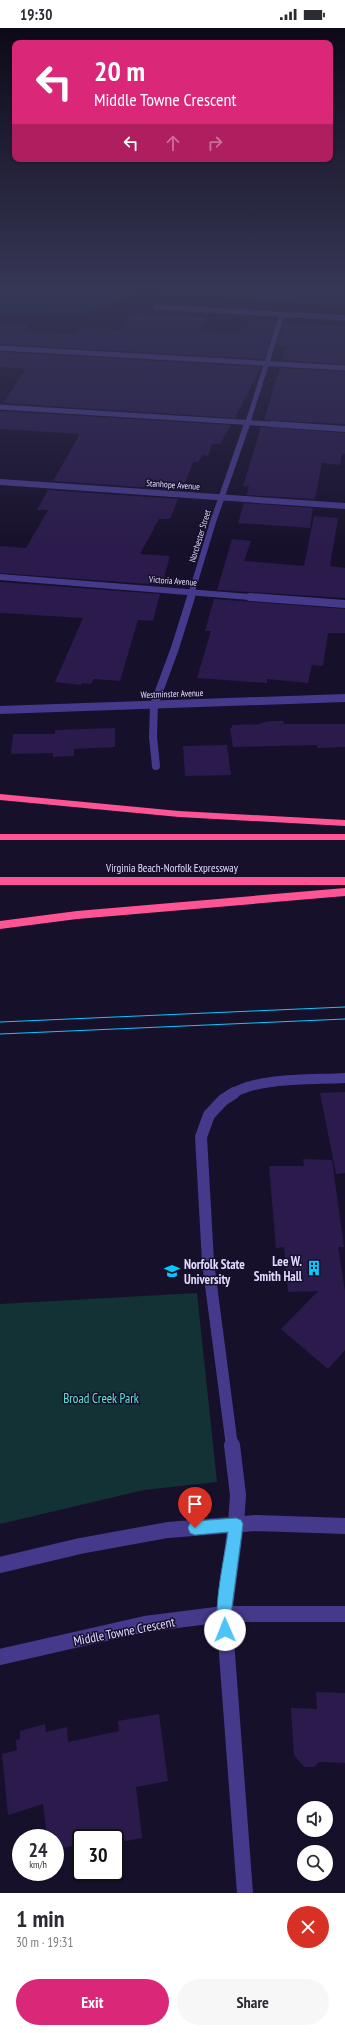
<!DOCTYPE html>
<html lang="en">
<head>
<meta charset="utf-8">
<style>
  :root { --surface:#fff; --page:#f7f7f7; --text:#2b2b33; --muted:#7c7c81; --accent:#db2777 }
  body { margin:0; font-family:"PT Sans Narrow",sans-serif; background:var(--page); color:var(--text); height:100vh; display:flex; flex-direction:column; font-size:15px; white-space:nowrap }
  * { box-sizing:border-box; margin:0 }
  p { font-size:13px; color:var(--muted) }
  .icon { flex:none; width:22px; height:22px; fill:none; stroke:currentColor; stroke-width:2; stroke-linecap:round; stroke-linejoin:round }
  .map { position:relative; height:1865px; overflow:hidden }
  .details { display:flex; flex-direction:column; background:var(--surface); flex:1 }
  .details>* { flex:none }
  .guide { position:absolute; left:12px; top:12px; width:321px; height:122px; border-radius:8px; box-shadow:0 1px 3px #0004; background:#db2777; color:#fff; overflow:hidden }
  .tools { position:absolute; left:297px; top:1773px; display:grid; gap:8px }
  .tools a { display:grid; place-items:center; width:36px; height:36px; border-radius:50%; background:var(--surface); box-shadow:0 1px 3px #0004; font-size:20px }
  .speed { position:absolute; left:12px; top:1801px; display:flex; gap:8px; font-size:20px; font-weight:700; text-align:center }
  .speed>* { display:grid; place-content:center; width:52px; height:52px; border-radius:50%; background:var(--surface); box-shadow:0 1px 3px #0004; line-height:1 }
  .speed small { font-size:10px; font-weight:400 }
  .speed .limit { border:2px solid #111; border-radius:6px; background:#fff; color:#111 }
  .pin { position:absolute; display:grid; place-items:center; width:34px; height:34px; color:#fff; margin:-41px -17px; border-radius:50% 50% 50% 0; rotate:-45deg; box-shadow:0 0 4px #0007 }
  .pin .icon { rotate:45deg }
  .me { position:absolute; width:44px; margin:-22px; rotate:359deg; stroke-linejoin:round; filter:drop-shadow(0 0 3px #0008) }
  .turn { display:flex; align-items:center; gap:14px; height:84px; padding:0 16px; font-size:18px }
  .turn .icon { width:52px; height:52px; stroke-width:2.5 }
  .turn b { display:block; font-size:28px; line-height:34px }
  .lanes { display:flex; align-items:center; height:38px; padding:0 16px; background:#0003; justify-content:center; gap:20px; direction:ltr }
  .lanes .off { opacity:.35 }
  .round { display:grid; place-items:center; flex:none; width:42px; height:42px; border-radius:21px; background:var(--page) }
  .head { display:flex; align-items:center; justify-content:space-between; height:68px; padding:0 16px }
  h1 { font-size:24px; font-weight:600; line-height:30px }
  .button { display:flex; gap:8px; margin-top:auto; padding:8px 16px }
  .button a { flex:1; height:46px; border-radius:24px; background:var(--accent); color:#fff; font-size:16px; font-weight:600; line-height:46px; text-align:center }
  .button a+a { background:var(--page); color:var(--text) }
  .status { display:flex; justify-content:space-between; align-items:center; height:28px; padding:0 20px; background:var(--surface); direction:ltr }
  .status svg { height:11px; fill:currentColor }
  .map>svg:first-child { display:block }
  .green { fill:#123235 }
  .water { fill:#09194b }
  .building { fill:#2a1b4c }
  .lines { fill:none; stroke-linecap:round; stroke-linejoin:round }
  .service-far2 { stroke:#45398b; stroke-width:10 }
  .service-far1 { stroke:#45398b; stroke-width:12 }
  .service { stroke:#45398b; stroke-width:16 }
  .minor-far3 { stroke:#45398b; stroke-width:5 }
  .minor-far2 { stroke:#45398b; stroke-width:6 }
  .minor-far1 { stroke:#45398b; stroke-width:8 }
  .minor { stroke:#45398b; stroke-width:16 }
  .tertiary-far1 { stroke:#45398b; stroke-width:5 }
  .tertiary { stroke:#45398b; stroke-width:6 }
  .motorway { fill:#ff5493; fill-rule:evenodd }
  .tram { stroke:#05caff; stroke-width:1 }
  .route { fill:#4fc3f7; stroke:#337fa1 }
  .labels { text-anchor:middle; stroke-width:3; stroke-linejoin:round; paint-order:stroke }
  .far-street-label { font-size:9px; fill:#e2d9ff; stroke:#17102b }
  .street-label { font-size:11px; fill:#e2d9ff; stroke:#17102b }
  .near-poi-label { font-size:13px; font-weight:bold; fill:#e2d9ff; stroke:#17102b; text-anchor:end }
  .near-park-label { font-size:13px; fill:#5fe5d3; stroke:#17102b }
  .near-street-label { font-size:13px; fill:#e2d9ff; stroke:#17102b }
</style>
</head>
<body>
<div class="status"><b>19:30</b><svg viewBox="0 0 49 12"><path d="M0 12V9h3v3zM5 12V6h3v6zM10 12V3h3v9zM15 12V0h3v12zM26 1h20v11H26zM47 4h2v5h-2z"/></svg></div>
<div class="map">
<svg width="345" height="1865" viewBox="0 0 345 1865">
  <rect width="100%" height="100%" fill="#17102b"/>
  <path class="green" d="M197 1265 217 1454 144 1462 0 1496V1276Z"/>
  <path class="water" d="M0 261H143L78 289 0 286Z
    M150 261H345V278L269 273Z"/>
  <path class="building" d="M140 286 206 290 201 302 240 304 243 299H246L250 292 276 294 264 331 0 316V295L30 297 24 303 75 306 79 300 122 302 129 288Z
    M284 295 345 298V336L282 332 286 320 277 316Z
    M0 324 261 339 235 390 3 375 26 341 0 339Z
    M280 340 345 344V396L264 392Z
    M0 383 231 397 220 416H212L208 428 203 427 198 434H193L182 462 53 453 80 406 0 401Z
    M261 399 345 405V426H342L340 437 322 435 315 471 246 467 249 458H243Z
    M48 462 178 471 170 491H159L140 526 170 528 162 557 0 545V518L26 520 48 482H37Z
    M244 475 313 480 310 500 238 495Z
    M314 488 338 490 330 538 345 540V570L217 562 232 511 251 513 244 533 304 538Z
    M0 554 160 566 153 593 138 592 120 653 94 651 91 656 82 655 81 657 55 654 83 590 0 585Z
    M214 571 345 581V605H328L323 638 312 637 308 655 267 651V655L197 650 211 603H205Z
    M272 693H283L284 696H345V719L318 720 317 717 233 719 230 700H232V697L261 696 260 695Z
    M115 700V719L74 721V728L53 729V725L11 726 13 706H55V702Z
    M227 717 231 747 185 748 183 718Z
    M345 1064V1145L336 1146 320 1065Z
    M303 1131 332 1132 344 1219H338L345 1263V1322L328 1341 281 1301 318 1263 288 1264 284 1219 276 1220 269 1138H304Z
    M316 1664 345 1665V1735L319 1734 314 1739H304L294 1727 291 1680 317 1681Z
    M159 1686 168 1753 136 1759 142 1810 115 1815V1807L104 1810H81V1816L55 1822V1810H47L43 1776 8 1787 2 1726 17 1722 16 1712 20 1711V1703L45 1696 46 1704 67 1699 68 1714 119 1703 118 1693Z"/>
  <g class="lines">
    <path class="service-far2" d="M232 1066C258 1049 314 1052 345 1050"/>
    <path class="service-far1" d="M232 1418 208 1234 201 1109 209 1087 223 1072 234 1065"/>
    <path class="service" d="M232 1417 238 1467 236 1496"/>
    <path class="minor-far3" d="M157 279 345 290
      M0 320 345 340
      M247 397 282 287"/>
    <path class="minor-far2" d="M0 454 345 478
      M0 549 262 570
      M190 570 213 494 247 396"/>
    <path class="minor-far1" d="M250 569 345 576
      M0 682 345 670
      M156 738 153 709 154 677 175 620 191 569"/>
    <path class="minor" d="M236 1496 224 1586 245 1865
      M0 1537 80 1518 168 1502 256 1495 345 1498
      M0 1629 145 1596 224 1586H345"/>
    <path class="tertiary-far1" d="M0 379 287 397"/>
    <path class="tertiary" d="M271 396 345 401"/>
    <path class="motorway" d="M0 766 179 783 345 792V798L179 789 0 772Z
      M0 806H345V812H0Z
      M0 849H345V857H0Z
      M345 860V868L77 891 0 901V893L77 883Z"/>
    <path class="tram" d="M0 994 345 979
      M0 1006 345 991"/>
  </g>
  <linearGradient id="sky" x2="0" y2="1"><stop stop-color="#0d0918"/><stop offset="0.5" stop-color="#363755"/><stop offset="1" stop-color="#363755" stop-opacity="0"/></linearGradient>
  <rect width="345" height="522" fill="url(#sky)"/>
  <path class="route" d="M236 1490 241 1492 243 1496 231 1586 232 1602 230 1607 225 1609 220 1607C211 1586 225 1528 228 1504L195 1507 190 1505 188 1500 190 1495 195 1493Z"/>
  <defs>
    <symbol id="building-bare" viewBox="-9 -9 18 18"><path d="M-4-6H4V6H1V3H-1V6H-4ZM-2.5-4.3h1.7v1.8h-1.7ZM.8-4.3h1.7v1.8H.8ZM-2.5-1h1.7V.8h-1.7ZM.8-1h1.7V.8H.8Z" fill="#05caff" stroke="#17102b" stroke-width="2.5" paint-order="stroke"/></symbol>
    <symbol id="university-bare" viewBox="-9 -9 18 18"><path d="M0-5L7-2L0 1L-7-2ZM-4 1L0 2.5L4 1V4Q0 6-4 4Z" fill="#05caff" stroke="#17102b" stroke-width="2.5" paint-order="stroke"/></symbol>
  </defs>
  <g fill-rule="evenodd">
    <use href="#building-bare" x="303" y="1229" width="22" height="22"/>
    <use href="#university-bare" x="161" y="1232" width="22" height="22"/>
  </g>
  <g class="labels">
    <g class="far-street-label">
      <text transform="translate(173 457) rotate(4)" y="3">Stanhope Avenue</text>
      <text transform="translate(200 508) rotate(-73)" y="3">Norchester Street</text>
      <text transform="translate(173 553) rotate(4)" y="3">Victoria Avenue</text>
      <text transform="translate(172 666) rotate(-2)" y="3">Westminster Avenue</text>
    </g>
    <g class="street-label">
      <text x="172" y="844">Virginia Beach-Norfolk Expressway</text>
    </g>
    <g class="near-poi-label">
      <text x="302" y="1238">Lee W.<tspan x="302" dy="15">Smith Hall</tspan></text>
      <text x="184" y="1241" text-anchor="start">Norfolk State<tspan x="184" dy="15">University</tspan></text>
    </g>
    <g class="near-park-label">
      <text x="101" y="1375">Broad Creek Park</text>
    </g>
    <g class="near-street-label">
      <text transform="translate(124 1603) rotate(-11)" y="5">Middle Towne Crescent</text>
    </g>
  </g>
</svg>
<div class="tools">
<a><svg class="icon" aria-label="sound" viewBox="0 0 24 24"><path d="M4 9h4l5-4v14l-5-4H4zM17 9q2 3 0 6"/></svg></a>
<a><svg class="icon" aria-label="search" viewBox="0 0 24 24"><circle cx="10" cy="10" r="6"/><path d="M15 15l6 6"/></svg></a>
</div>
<div class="speed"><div>24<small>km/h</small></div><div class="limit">30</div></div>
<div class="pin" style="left:195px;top:1500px;background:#d93025"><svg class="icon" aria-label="arrive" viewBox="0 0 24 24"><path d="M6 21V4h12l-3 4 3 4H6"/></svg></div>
<svg class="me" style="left:225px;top:1602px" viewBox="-20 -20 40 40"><circle r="19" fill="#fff"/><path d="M0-13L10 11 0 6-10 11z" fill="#4fc3f7"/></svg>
<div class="guide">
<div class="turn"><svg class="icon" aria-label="left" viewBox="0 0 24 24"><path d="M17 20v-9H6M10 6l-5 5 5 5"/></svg><div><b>20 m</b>Middle Towne Crescent</div></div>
<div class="lanes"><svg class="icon" aria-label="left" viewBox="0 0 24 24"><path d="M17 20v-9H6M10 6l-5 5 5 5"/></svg><svg class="icon off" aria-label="ahead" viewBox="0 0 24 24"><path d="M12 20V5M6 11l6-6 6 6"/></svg><svg class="icon off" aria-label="right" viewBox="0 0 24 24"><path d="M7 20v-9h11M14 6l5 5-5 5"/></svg></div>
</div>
</div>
<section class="details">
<div class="head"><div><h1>1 min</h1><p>30 m · 19:31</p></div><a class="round" style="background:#d93025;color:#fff"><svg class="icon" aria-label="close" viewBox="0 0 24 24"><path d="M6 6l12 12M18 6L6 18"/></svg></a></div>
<div class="button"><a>Exit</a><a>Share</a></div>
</section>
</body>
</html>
